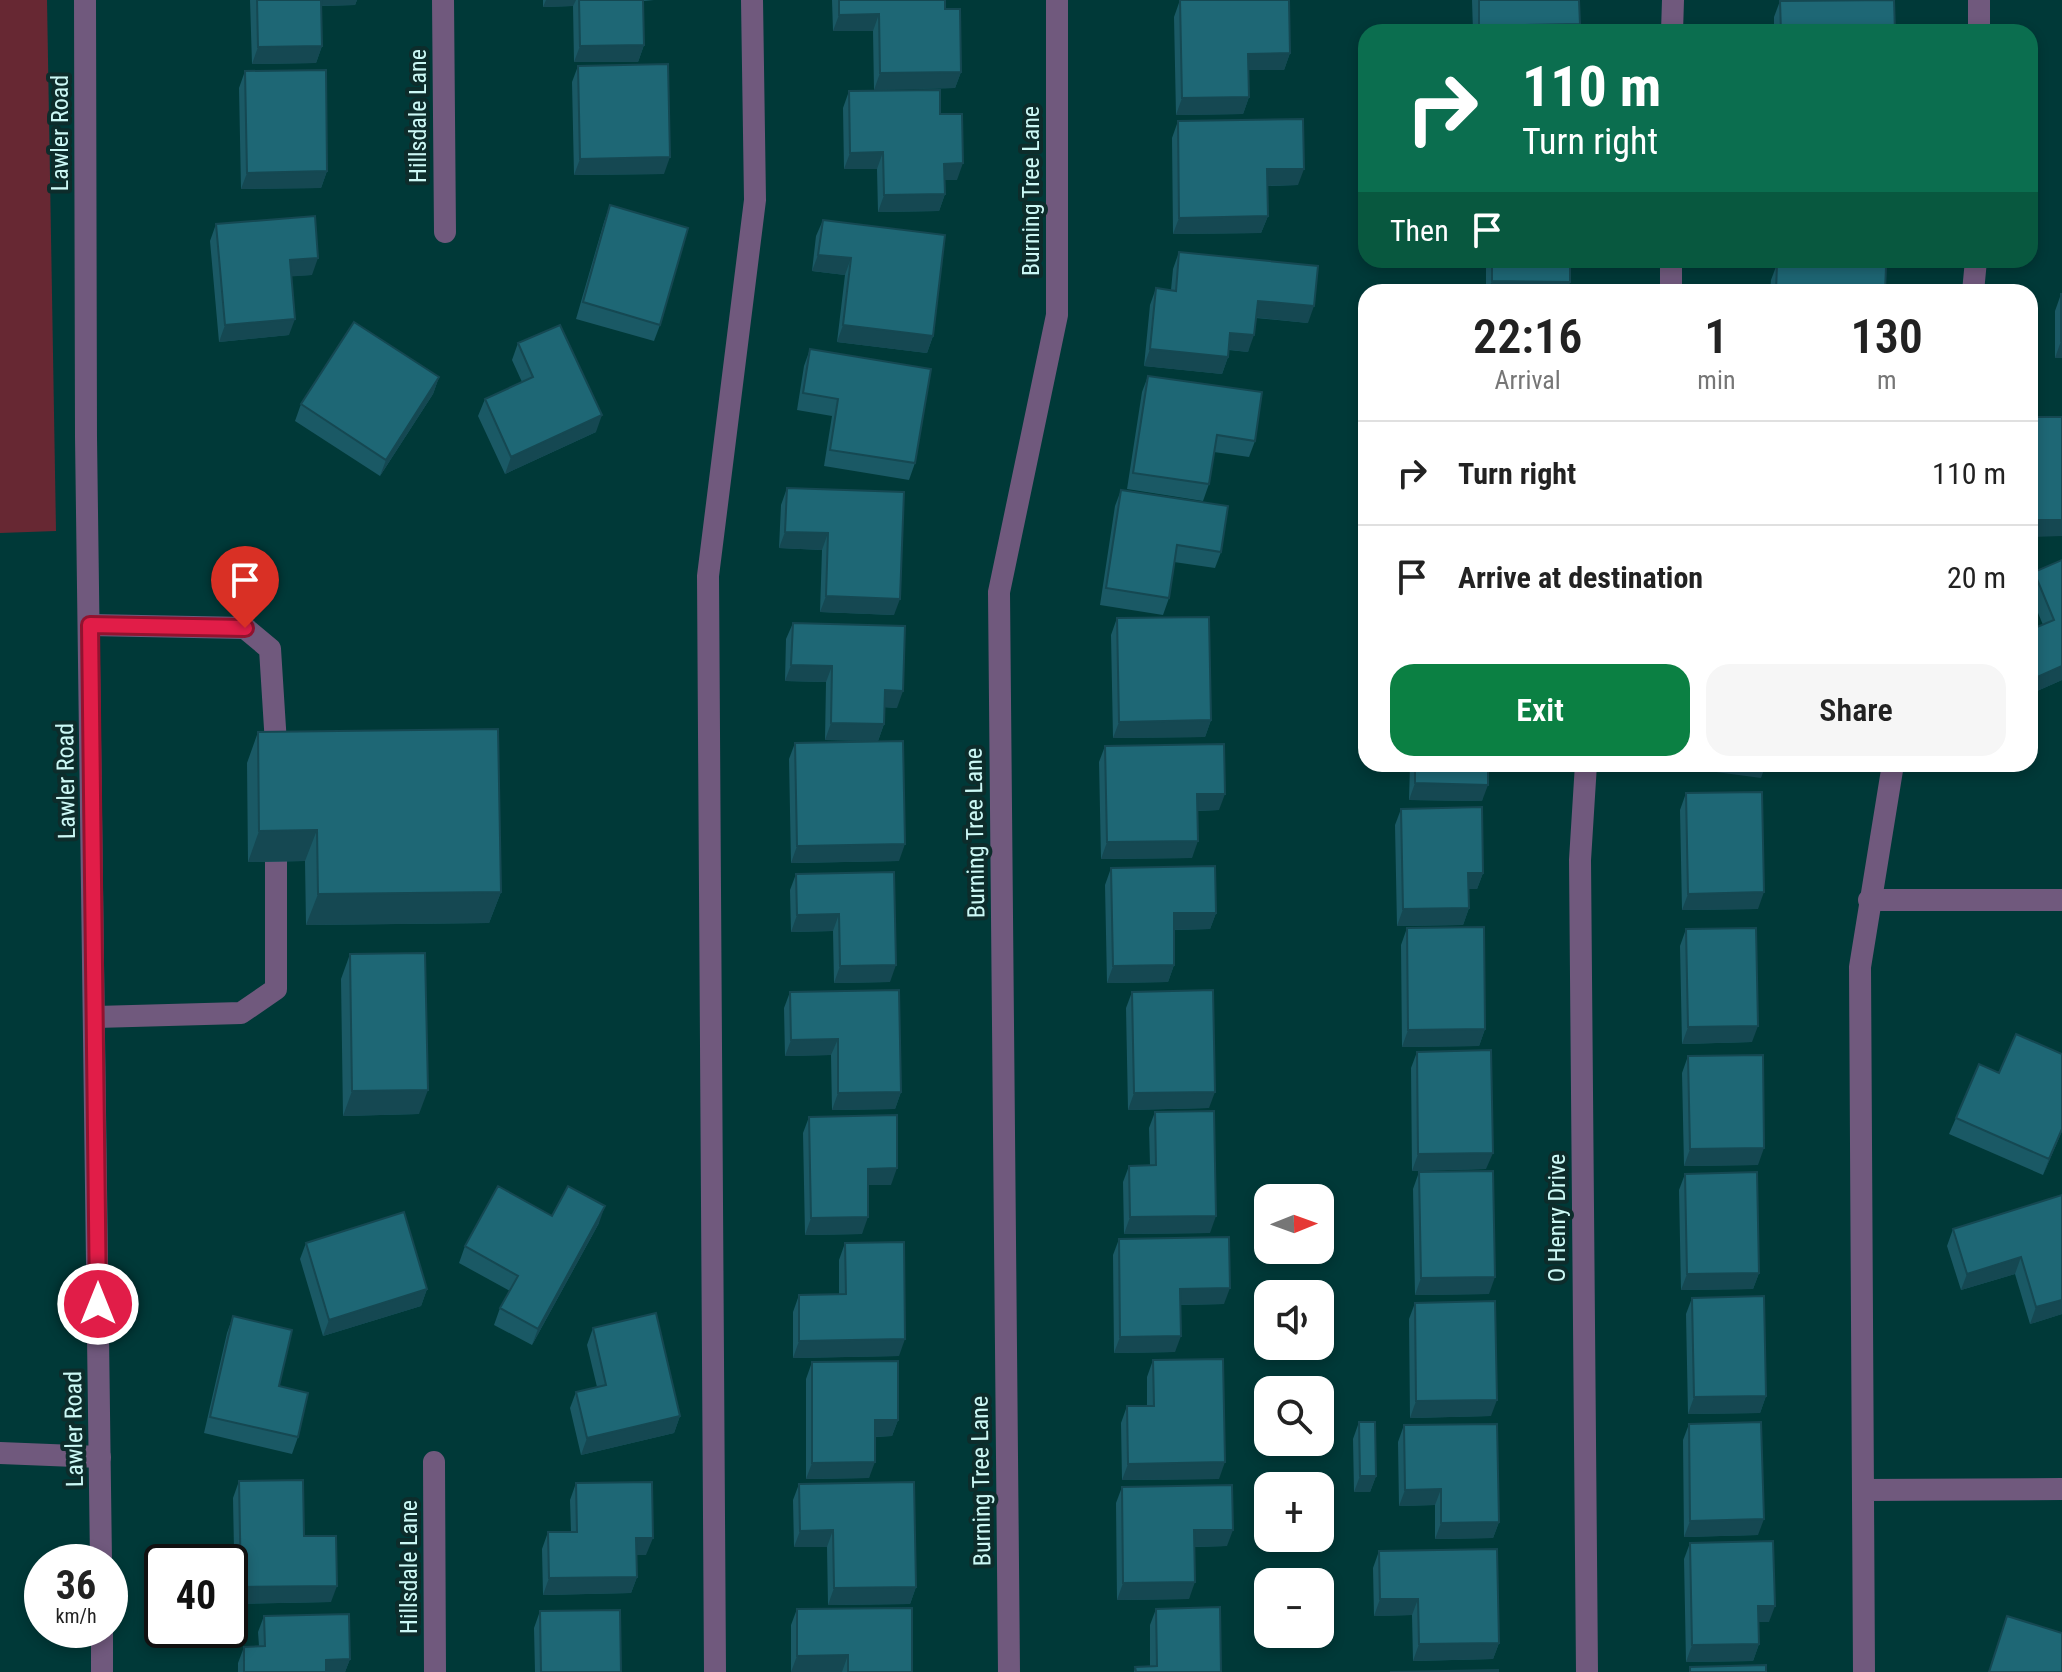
<!DOCTYPE html>
<html lang="en">
<head>
<meta charset="utf-8">
<style>
  :root { --surface:#fff; --page:#f6f6f6; --text:#222; --muted:#767676; --line:#e0e0e0; --accent:#0b8043 }
  body { margin:0; font-family:"Roboto Condensed",sans-serif; background:var(--page); color:var(--text); height:100vh; display:flex; flex-direction:column; font-size:30px; white-space:nowrap }
  * { box-sizing:border-box; margin:0 }
  p { font-size:26px; color:var(--muted) }
  .icon { flex:none; width:44px; height:44px; fill:none; stroke:currentColor; stroke-width:2; stroke-linecap:round; stroke-linejoin:round }
  .map { position:relative; flex:1; overflow:hidden }
  .drawer { position:absolute; left:1358px; top:284px; width:680px; height:488px; display:flex; flex-direction:column; background:var(--surface); border-radius:24px; box-shadow:0 4px 12px #0003 }
  .drawer>* { flex:none }
  .banner { position:absolute; left:1358px; top:24px; width:680px; height:244px; border-radius:24px; box-shadow:0 4px 12px #0003; background:#0b6e4f; color:#fff; overflow:hidden }
  .needle { width:52px; rotate:89deg }
  .controls { position:absolute; left:1254px; top:1184px; display:grid; gap:16px }
  .controls a { display:grid; place-items:center; width:80px; height:80px; border-radius:16px; background:var(--surface); box-shadow:0 4px 12px #0003; font-size:40px }
  .speed { position:absolute; left:24px; top:1544px; display:flex; gap:16px; font-size:40px; font-weight:700; text-align:center }
  .speed>* { display:grid; place-content:center; width:104px; height:104px; border-radius:50%; background:var(--surface); box-shadow:0 4px 12px #0003; line-height:1 }
  .speed small { font-size:20px; font-weight:400 }
  .speed .limit { border:4px solid #111; border-radius:12px; background:#fff; color:#111 }
  .pin { position:absolute; display:grid; place-items:center; width:68px; height:68px; color:#fff; margin:-82px -34px; border-radius:50% 50% 50% 0; rotate:-45deg; box-shadow:0 0 8px #0007 }
  .pin .icon { rotate:45deg }
  .me { position:absolute; width:88px; margin:-44px; rotate:0deg; stroke-linejoin:round; filter:drop-shadow(0 0 6px #0008) }
  .turn { display:flex; align-items:center; gap:28px; height:168px; padding:0 32px; font-size:36px }
  .turn .icon { width:104px; height:104px; stroke-width:2.5 }
  .turn b { display:block; font-size:56px; line-height:68px }
  .then { display:flex; align-items:center; height:76px; padding:0 32px; background:#0003; gap:16px; font-size:30px }
  .eta { display:flex; justify-content:space-evenly; align-items:center; height:136px; text-align:center }
  .eta b { font-size:48px; font-weight:600; line-height:56px }
  .cta { display:flex; gap:16px; margin-top:auto; padding:16px 32px }
  .cta a { flex:1; height:92px; border-radius:24px; background:var(--accent); color:#fff; font-size:32px; font-weight:600; line-height:92px; text-align:center }
  .cta a+a { background:var(--page); color:var(--text) }
  ul { padding:0; list-style:none }
  li { display:flex; align-items:center; gap:24px; height:104px; padding:0 32px; border-top:2px solid var(--line) }
  li div { flex:1 }
  li b { display:block; font-size:30px }
  li em { font-style:normal }
  .map>svg:first-child { display:block }
  .green { fill:#672833 }
  .lines { fill:none; stroke-linecap:round; stroke-linejoin:round }
  .service { stroke:#70597d; stroke-width:22 }
  .minor { stroke:#70597d; stroke-width:22 }
  .tertiary { stroke:#70597d; stroke-width:22 }
  .wall { fill:#1a5965 }
  .shaded-wall { fill:#154852 }
  .building { fill:#1e6775; stroke:#154852; stroke-width:2 }
  .route-casing { stroke:#92132f; stroke-width:20 }
  .route { stroke:#e11d48; stroke-width:14 }
  .labels { text-anchor:middle; stroke-width:8; stroke-linejoin:round; paint-order:stroke }
  .street-label { font-size:24px; fill:#ccf8f5; stroke:#0d2c2b }
</style>
</head>
<body>
<div class="map">
<svg width="2062" height="1672" viewBox="0 0 2062 1672">
  <rect width="100%" height="100%" fill="#003938"/>
  <path class="green" d="M0 0H47L56 531 0 533Z"/>
  <g class="lines">
    <path class="service" d="M1979 0V32
      M1973 292 1976 260
      M90 625 245 628 270 649 277 760
      M1869 900H2062
      M96 1017 241 1013 276 989V861
      M0 1453 100 1457
      M1863 1490 2062 1489
      M715 1672 708 576 755 200 752 0
      M1864 1672 1860 967 1893 764"/>
    <path class="minor" d="M443 0 445 232
      M1672 32 1673 0
      M1671 292V260
      M1586 764 1580 860 1587 1672
      M434 1462 435 1672
      M1009 1672 999 592 1057 315V0"/>
    <path class="tertiary" d="M85 0 86 437 101 1562
      M102 1630V1672"/>
  </g>
  <path class="wall" d="M250 0H357L355 5 321 6 322 46 316 63 252 64Z
    M543 0H654L644 1V45L638 62H574L573 6 543 7Z
    M832 0H945V9L961 72 955 88 874 90 873 31H833Z
    M1180 0 1290 53 1284 70H1249V97L1243 114 1176 115 1174 17Z
    M1472 0H1579L1580 24 1577 32H1473Z
    M1780 1 1895 32H1774V17Z
    M578 66 664 174 574 175 572 82Z
    M245 71 327 171 321 188 241 189 239 88Z
    M849 91 940 114 957 180H944L945 194 939 211 878 212 877 169H844L843 108Z
    M1178 121 1298 185 1267 186 1268 216 1261 233 1173 234 1172 138Z
    M610 205 660 325 654 341 576 319 604 222Z
    M823 220 933 336 927 353 837 342 845 275 812 271 816 236Z
    M216 224 312 275 291 276 289 335 219 342 210 241Z
    M1179 252 1308 323 1256 318 1248 352 1229 350 1228 357 1222 374 1144 366 1150 305 1156 288 1171 290 1173 269Z
    M1486 260H1570V282L1566 292H1486Z
    M1777 264 1885 292H1770L1771 280Z
    M2061 294H2062V358H2055V311Z
    M518 343 596 432 505 474 478 416 485 399 522 382 512 360Z
    M810 349 915 463 909 480 824 466 832 416 797 410 804 366Z
    M1148 376 1255 441 1249 457 1214 452 1209 484 1203 501 1127 489 1142 392Z
    M439 377 433 394 380 476 295 421 301 404Z
    M2032 417H2062L2030 537V424Z
    M787 488 904 492 894 615 820 612 822 550 779 548 781 505Z
    M1121 490 1221 552 1215 568 1174 562 1169 598 1163 615 1100 605 1115 506Z
    M2062 560V680L2030 694V630L2043 625 2030 593V584L2034 572Z
    M1117 618 1211 720 1205 737 1113 738 1111 635Z
    M793 623 897 708 884 707V724L878 741 825 740 826 682 785 681 786 639Z
    M258 732 501 892 489 923 306 925 305 861 248 862 247 763Z
    M795 743 899 861 791 863 789 759Z
    M1105 746 1219 810 1197 811 1192 858 1101 859 1099 762Z
    M1410 764H1488L1482 801 1409 800Z
    M1686 793 1758 909 1682 910 1680 810Z
    M1401 809 1483 873 1477 889H1469V908L1463 925 1397 926 1395 825Z
    M1111 868 1216 913 1210 929 1174 930V965L1168 982 1107 983 1105 885Z
    M894 872 890 982 834 983 833 931 791 932 790 890 796 874Z
    M1407 928 1485 1029 1479 1046 1402 1047 1401 945Z
    M1686 929 1752 1042 1682 1044 1680 946Z
    M350 954 419 1114 343 1116 341 979Z
    M790 992 901 1092 895 1109 832 1110 831 1055 785 1056 784 1008Z
    M1132 992 1209 1108 1128 1110 1126 1008Z
    M1417 1052 1486 1169 1412 1171 1411 1068Z
    M1688 1056 1758 1165 1684 1166 1682 1073Z
    M1155 1112 1210 1233 1124 1234 1123 1182 1129 1166 1150 1165 1149 1128Z
    M809 1117 891 1185H868L862 1234 805 1235 803 1133Z
    M1956 1118 2062 1131 2043 1175 1949 1134Z
    M1419 1172 1489 1294 1415 1295 1413 1189Z
    M1685 1174 1759 1273 1753 1289 1681 1290 1679 1190Z
    M2062 1195V1314L2030 1324 2015 1274 1961 1290 1947 1246 1953 1229Z
    M552 1216 599 1223 532 1345 494 1325 500 1308 510 1291 459 1263 465 1246Z
    M1119 1239 1224 1304 1180 1305 1175 1352 1114 1353 1113 1255Z
    M306 1243 427 1289 421 1306 323 1336 300 1259Z
    M845 1243 899 1356 793 1358V1312L799 1295H839V1260Z
    M1692 1298 1766 1396 1760 1413 1688 1414 1686 1314Z
    M1415 1303 1491 1416 1410 1418 1409 1319Z
    M233 1316 279 1386 298 1437 292 1454 204 1433 227 1333Z
    M593 1328 680 1416 674 1433 581 1455 570 1408 576 1392 597 1387 587 1345Z
    M1153 1360 1219 1479 1122 1480 1121 1423 1127 1406H1147V1377Z
    M812 1362 898 1420 892 1436 875 1437 869 1478 806 1479V1379Z
    M1359 1422 1376 1476 1370 1492H1354L1353 1439Z
    M1689 1424 1758 1535 1684 1537 1683 1440Z
    M1404 1425 1499 1522 1493 1538 1435 1539V1505L1399 1506 1398 1442Z
    M239 1481 304 1536 331 1602 235 1604 233 1498Z
    M576 1483 646 1555H636L637 1577 631 1593 543 1595 542 1549 548 1532H571L570 1500Z
    M799 1484 916 1587 910 1604 828 1605 827 1547H794L793 1500Z
    M1122 1487 1227 1546 1195 1547 1189 1599 1117 1600 1116 1503Z
    M1690 1543 1769 1622H1758L1759 1644 1753 1661 1686 1662 1684 1559Z
    M1379 1551 1499 1643 1493 1659 1413 1661 1412 1615 1374 1616 1373 1568Z
    M797 1609 912 1672H791V1625Z
    M1156 1609 1221 1672H1134L1135 1667 1150 1666V1625Z
    M540 1611 621 1672H535L534 1628Z
    M264 1616 350 1659 345 1672H238V1663L244 1647 259 1646 258 1632Z"/>
  <path class="shaded-wall" d="M317 0H357L355 5 315 6Z
    M546 0H576L573 6 543 7Z
    M879 14 873 31H833L839 15Z
    M1580 24 1577 32H1477L1479 26Z
    M644 45 638 62H574L580 46Z
    M322 46 316 63 252 64 258 47Z
    M1290 53 1284 70H1242L1248 54Z
    M961 72 955 88 874 90 880 73Z
    M1249 97 1243 114 1176 115 1182 98Z
    M883 152 877 169H844L850 153Z
    M670 157 664 174 574 175 580 159Z
    M963 163 957 180H938L944 164Z
    M1267 169H1304L1298 185 1261 186Z
    M327 171 321 188 241 189 247 173Z
    M945 194 939 211 878 212 884 195Z
    M1268 216 1261 233 1173 234 1179 218Z
    M818 255 851 258 845 275 812 271Z
    M318 258 312 275 284 277 290 260Z
    M1492 281 1570 282 1566 292H1487Z
    M1258 301 1314 306 1308 323 1252 317Z
    M295 319 289 335 219 342 225 325Z
    M843 325 933 336 927 353 837 342Z
    M1230 333 1254 335 1248 352 1224 349Z
    M2061 341H2062V358H2055Z
    M1150 349 1228 357 1222 374 1144 366Z
    M439 377 433 394 380 476 386 460Z
    M602 415 596 432 505 474 511 457Z
    M2034 520H2062V536L2030 537V531Z
    M785 532 828 533 822 550 779 548Z
    M826 596 900 599 894 615 820 612Z
    M791 665 832 666 826 682 785 681Z
    M2062 666V680L2030 694V686L2033 679Z
    M885 690 903 691 897 708 879 707Z
    M1211 720 1205 737 1113 738 1119 722Z
    M831 723 884 724 878 741 825 740Z
    M1688 764H1766L1761 778 1686 768Z
    M1415 783 1488 785 1482 801 1409 800Z
    M1197 794H1225L1219 810 1191 811Z
    M317 830 305 861 248 862 259 831Z
    M1198 841 1192 858 1101 859 1107 842Z
    M905 844 899 861 791 863 797 846Z
    M1468 873H1483L1477 889H1462Z
    M501 892 489 923 306 925 318 894Z
    M1764 892 1758 909 1682 910 1688 894Z
    M1469 908 1463 925 1397 926 1403 909Z
    M1174 913H1216L1210 929 1168 930Z
    M839 914 833 931 791 932 797 915Z
    M896 965 890 982 834 983 840 966Z
    M1174 965 1168 982 1107 983 1113 966Z
    M1758 1026 1752 1042 1682 1044 1688 1027Z
    M1485 1029 1479 1046 1402 1047 1408 1030Z
    M838 1039 831 1055 785 1056 791 1040Z
    M428 1090 419 1114 343 1116 352 1091Z
    M901 1092 895 1109 832 1110 838 1093Z
    M1215 1092 1209 1108 1128 1110 1134 1093Z
    M2062 1129V1131L2043 1175 2049 1159Z
    M1764 1148 1758 1165 1684 1166 1690 1149Z
    M1493 1153 1486 1169 1412 1171 1418 1154Z
    M897 1168 891 1185H862L868 1169Z
    M605 1206 599 1223 532 1345 538 1329Z
    M1216 1216 1210 1233 1124 1234 1130 1217Z
    M868 1217 862 1234 805 1235 811 1218Z
    M2021 1257 2015 1274 1961 1290 1967 1274Z
    M1759 1273 1753 1289 1681 1290 1687 1274Z
    M1495 1277 1489 1294 1415 1295 1421 1278Z
    M1230 1288 1224 1304 1174 1305 1180 1289Z
    M427 1289 421 1306 323 1336 329 1320Z
    M2062 1300V1314L2030 1324 2036 1307Z
    M1181 1336 1175 1352 1114 1353 1120 1337Z
    M905 1339 899 1356 793 1358 799 1341Z
    M1766 1396 1760 1413 1688 1414 1694 1397Z
    M1497 1400 1491 1416 1410 1418 1416 1401Z
    M680 1416 674 1433 581 1455 587 1438Z
    M875 1420H898L892 1436 869 1437Z
    M875 1462 869 1478 806 1479 812 1463Z
    M1225 1462 1219 1479 1122 1480 1128 1464Z
    M1360 1476H1376L1370 1492H1354Z
    M1441 1489 1435 1505 1399 1506 1405 1490Z
    M1764 1519 1758 1535 1684 1537 1690 1521Z
    M1499 1522 1493 1538 1435 1539 1441 1523Z
    M833 1530 827 1547H794L800 1531Z
    M1194 1530H1233L1227 1546 1188 1547Z
    M636 1538H653L646 1555H630Z
    M637 1577 631 1593 543 1595 549 1578Z
    M1195 1582 1189 1599 1117 1600 1123 1583Z
    M337 1586 331 1602 235 1604 241 1587Z
    M916 1587 910 1604 828 1605 834 1588Z
    M1380 1599H1418L1412 1615 1374 1616Z
    M1758 1606H1775L1769 1622H1752Z
    M1499 1643 1493 1659 1413 1661 1419 1644Z
    M1759 1644 1753 1661 1686 1662 1692 1645Z
    M848 1655 842 1672H791L797 1656Z
    M350 1659 345 1672H321L326 1660Z"/>
  <path class="building" d="M257 0H321L322 46 258 47Z
    M579 0H643L644 45 580 46Z
    M839 0H945V9H960L961 72 880 73 879 14 839 15Z
    M1180 0H1289L1290 53 1248 54 1249 97 1182 98Z
    M1479 0H1579L1580 24 1479 26Z
    M1894 0 1895 32H1781L1780 1Z
    M668 64 670 157 580 159 578 66Z
    M326 70 327 171 247 173 245 71Z
    M940 90V114H962L963 163 944 164 945 194 884 195 883 152 850 153 849 91Z
    M1303 119 1304 169H1267L1268 216 1179 218 1178 121Z
    M610 205 688 228 660 325 583 302Z
    M315 216 318 258 290 260 295 319 225 325 216 224Z
    M823 220 945 235 933 336 843 325 851 258 818 255Z
    M1179 252 1318 266 1314 306 1258 301 1254 335 1230 333 1228 357 1150 349 1156 288 1176 291Z
    M1492 260H1570V282L1492 281Z
    M1777 264 1886 267 1885 292H1776Z
    M2061 294H2062V341H2061Z
    M354 322 439 377 386 460 301 404Z
    M560 325 602 415 511 457 485 399 533 377 518 343Z
    M810 349 931 369 915 463 830 450 838 399 803 393Z
    M1148 376 1262 392 1255 441 1217 435 1209 484 1133 473Z
    M2032 417H2062V520H2034Z
    M787 488 904 492 900 599 826 596 828 533 785 532Z
    M1121 490 1228 506 1221 552 1177 545 1169 598 1106 588Z
    M2062 560V666L2033 679 2030 672V630L2054 620 2034 572Z
    M1209 617 1211 720 1119 722 1117 618Z
    M793 623 905 626 903 691 885 690 884 724 831 723 832 666 791 665Z
    M498 729 501 892 318 894 317 830 259 831 258 732Z
    M903 741 905 844 797 846 795 743Z
    M1224 744 1225 794H1197L1198 841 1107 842 1105 746Z
    M1415 764H1488V785L1415 783Z
    M1762 792 1764 892 1688 894 1686 793Z
    M1482 807 1483 873H1468L1469 908 1403 909 1401 809Z
    M1215 866 1216 913H1174V965L1113 966 1111 868Z
    M894 872 896 965 840 966 839 914 797 915 796 874Z
    M1484 927 1485 1029 1408 1030 1407 928Z
    M1756 928 1758 1026 1688 1027 1686 929Z
    M425 953 428 1090 352 1091 350 954Z
    M899 990 901 1092 838 1093V1039L791 1040 790 992Z
    M1213 990 1215 1092 1134 1093 1132 992Z
    M2016 1034 2062 1054V1129L2049 1159 1956 1118 1979 1064 1999 1073Z
    M1491 1050 1493 1153 1418 1154 1417 1052Z
    M1763 1055 1764 1148 1690 1149 1688 1056Z
    M1214 1111 1216 1216 1130 1217 1129 1166 1156 1165 1155 1112Z
    M897 1115V1168L868 1169V1217L811 1218 809 1117Z
    M1493 1171 1495 1277 1421 1278 1419 1172Z
    M1757 1172 1759 1273 1687 1274 1685 1174Z
    M498 1186 552 1216 568 1186 605 1206 538 1329 500 1308 518 1276 465 1246Z
    M2062 1195V1300L2036 1307 2021 1257 1967 1274 1953 1229Z
    M404 1212 427 1289 329 1320 306 1243Z
    M1229 1237 1230 1288 1180 1289 1181 1336 1120 1337 1119 1239Z
    M904 1242 905 1339 799 1341V1295L846 1294 845 1243Z
    M1764 1296 1766 1396 1694 1397 1692 1298Z
    M1495 1301 1497 1400 1416 1401 1415 1303Z
    M656 1313 680 1416 587 1438 576 1392 606 1385 593 1328Z
    M233 1316 292 1330 279 1386 308 1393 298 1437 210 1417Z
    M1223 1359 1225 1462 1128 1464 1127 1406H1154L1153 1360Z
    M898 1361V1420H875V1462L812 1463V1362Z
    M1359 1422H1375L1376 1476H1360Z
    M1761 1422 1764 1519 1690 1521 1689 1424Z
    M1497 1424 1499 1522 1441 1523V1489L1405 1490 1404 1425Z
    M303 1480 304 1536H336L337 1586 241 1587 239 1481Z
    M652 1482 653 1538H636L637 1577 549 1578 548 1532H577L576 1483Z
    M914 1482 916 1587 834 1588 833 1530 800 1531 799 1484Z
    M1232 1485 1233 1530H1194L1195 1582 1123 1583 1122 1487Z
    M1773 1541 1775 1606H1758L1759 1644 1692 1645 1690 1543Z
    M1497 1549 1499 1643 1419 1644 1418 1599H1380L1379 1551Z
    M1220 1607 1221 1672H1136L1135 1667 1157 1666 1156 1609Z
    M912 1608V1672H848V1655L797 1656V1609Z
    M620 1610 621 1672H541L540 1611Z
    M349 1614 350 1659 326 1660V1672H244V1647L265 1646 264 1616Z
    M2007 1616 2062 1633V1672H1989Z
    M1766 1665V1672H1690V1667Z
    M1498 1670V1672H1390Z"/>
  <g class="lines">
    <defs>
      <path id="route" d="M98 1304 90 625 245 628"/>
    </defs>
    <use href="#route" class="route-casing"/>
    <use href="#route" class="route"/>
  </g>
  <g class="labels">
    <g class="street-label">
      <text transform="translate(418 116) rotate(-90)" y="8">Hillsdale Lane</text>
      <text transform="translate(60 133) rotate(-90)" y="8">Lawler Road</text>
      <text transform="translate(1031 191) rotate(-90)" y="8">Burning Tree Lane</text>
      <text transform="translate(66 781) rotate(-91)" y="8">Lawler Road</text>
      <text transform="translate(975 833) rotate(-91)" y="8">Burning Tree Lane</text>
      <text transform="translate(1557 1218) rotate(-90)" y="8">O Henry Drive</text>
      <text transform="translate(74 1429) rotate(-91)" y="8">Lawler Road</text>
      <text transform="translate(981 1481) rotate(-91)" y="8">Burning Tree Lane</text>
      <text transform="translate(409 1567) rotate(-90)" y="8">Hillsdale Lane</text>
    </g>
  </g>
</svg>
<div class="controls">
<a><svg class="needle" viewBox="-14 -14 28 28"><path d="M0-13l5 13h-10z" fill="#e53935"/><path d="M0 13l5-13h-10z" fill="#767676"/></svg></a>
<a><svg class="icon" aria-label="sound" viewBox="0 0 24 24"><path d="M4 9h4l5-4v14l-5-4H4zM17 9q2 3 0 6"/></svg></a>
<a><svg class="icon" aria-label="search" viewBox="0 0 24 24"><circle cx="10" cy="10" r="6"/><path d="M15 15l6 6"/></svg></a>
<a>+</a>
<a>−</a>
</div>
<div class="speed"><div>36<small>km/h</small></div><div class="limit">40</div></div>
<div class="pin" style="left:245px;top:628px;background:#d93025"><svg class="icon" aria-label="arrive" viewBox="0 0 24 24"><path d="M6 21V4h12l-3 4 3 4H6"/></svg></div>
<svg class="me" style="left:98px;top:1304px" viewBox="-20 -20 40 40"><circle r="17" fill="#e11d48" stroke="#fff" stroke-width="3"/><path d="M0-11L8 9 0 5-8 9z" fill="#fff"/></svg>
<div class="banner">
<div class="turn"><svg class="icon" aria-label="right" viewBox="0 0 24 24"><path d="M7 20v-9h11M14 6l5 5-5 5"/></svg><div><b>110 m</b>Turn right</div></div>
<div class="then">Then<svg class="icon" aria-label="arrive" viewBox="0 0 24 24"><path d="M6 21V4h12l-3 4 3 4H6"/></svg></div>
</div>
<section class="drawer">
<div class="eta">
<div><b>22:16</b><p>Arrival</p></div>
<div><b>1</b><p>min</p></div>
<div><b>130</b><p>m</p></div>
</div>
<ul>
<li><svg class="icon" aria-label="right" viewBox="0 0 24 24"><path d="M7 20v-9h11M14 6l5 5-5 5"/></svg><div><b>Turn right</b></div><em>110 m</em></li>
<li><svg class="icon" aria-label="arrive" viewBox="0 0 24 24"><path d="M6 21V4h12l-3 4 3 4H6"/></svg><div><b>Arrive at destination</b></div><em>20 m</em></li>
</ul>
<div class="cta"><a>Exit</a><a>Share</a></div>
</section>
</div>
</body>
</html>
